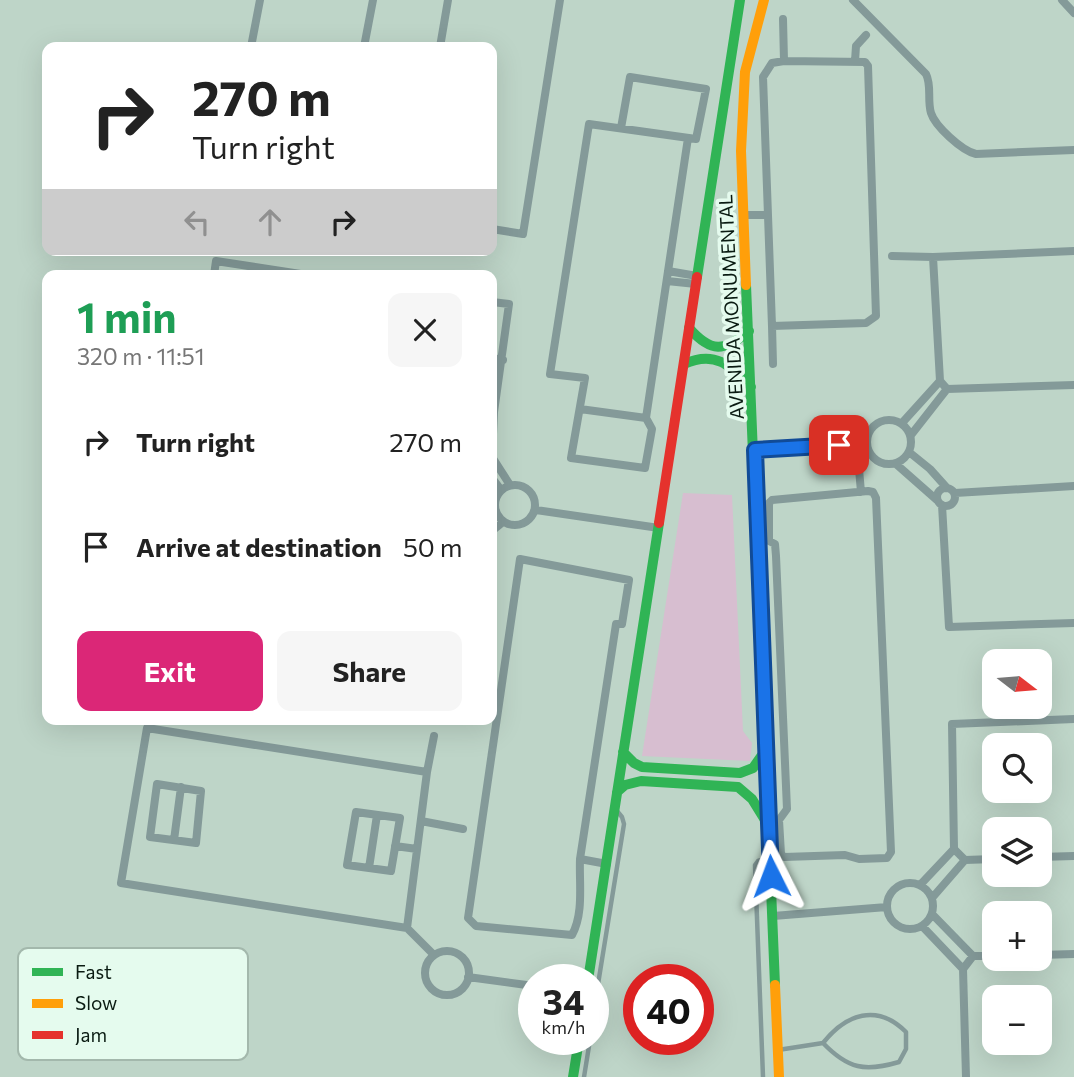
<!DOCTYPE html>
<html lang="en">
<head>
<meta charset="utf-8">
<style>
  :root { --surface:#fff; --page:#f6f6f6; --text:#222; --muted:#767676; --accent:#db2777 }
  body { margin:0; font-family:Commissioner,sans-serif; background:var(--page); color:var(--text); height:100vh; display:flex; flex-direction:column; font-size:26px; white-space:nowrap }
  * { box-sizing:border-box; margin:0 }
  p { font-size:23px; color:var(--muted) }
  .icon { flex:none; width:38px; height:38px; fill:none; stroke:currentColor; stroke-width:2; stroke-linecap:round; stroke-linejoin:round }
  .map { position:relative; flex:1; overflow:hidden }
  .drawer { position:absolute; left:42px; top:270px; width:455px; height:455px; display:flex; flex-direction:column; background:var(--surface); border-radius:14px; box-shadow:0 7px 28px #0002 }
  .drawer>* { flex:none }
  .hud { position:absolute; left:42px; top:42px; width:455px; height:214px; border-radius:14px; box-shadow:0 7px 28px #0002; background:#fff; color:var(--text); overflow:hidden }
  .needle { width:46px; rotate:106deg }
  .buttons { position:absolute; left:982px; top:649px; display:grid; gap:14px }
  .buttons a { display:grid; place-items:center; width:70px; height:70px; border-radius:14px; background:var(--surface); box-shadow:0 7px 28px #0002; font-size:35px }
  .speed { position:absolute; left:518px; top:964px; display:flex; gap:14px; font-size:35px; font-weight:700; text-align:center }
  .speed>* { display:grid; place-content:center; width:91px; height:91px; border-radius:50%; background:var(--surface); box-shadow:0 7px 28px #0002; line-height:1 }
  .speed small { font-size:18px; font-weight:400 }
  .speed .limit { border:10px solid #d22; background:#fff; color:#111 }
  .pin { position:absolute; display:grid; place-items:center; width:60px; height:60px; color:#fff; margin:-30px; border-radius:14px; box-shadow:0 4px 10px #0006 }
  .me { position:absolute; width:77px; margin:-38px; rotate:357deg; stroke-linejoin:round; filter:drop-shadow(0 0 5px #0008) }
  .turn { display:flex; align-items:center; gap:24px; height:147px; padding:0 35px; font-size:32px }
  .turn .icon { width:91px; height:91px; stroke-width:2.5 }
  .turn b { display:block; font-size:49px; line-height:60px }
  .lanes { display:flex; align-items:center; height:66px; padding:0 35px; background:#0003; justify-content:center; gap:35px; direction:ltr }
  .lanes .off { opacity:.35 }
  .round { display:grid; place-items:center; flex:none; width:74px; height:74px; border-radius:14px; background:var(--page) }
  .head { display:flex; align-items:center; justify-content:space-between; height:119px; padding:0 35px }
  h1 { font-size:42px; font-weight:700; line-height:52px; color:#1e9e55 }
  .action { display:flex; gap:14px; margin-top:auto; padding:14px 35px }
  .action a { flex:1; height:80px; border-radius:14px; background:var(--accent); color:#fff; font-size:28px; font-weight:700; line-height:80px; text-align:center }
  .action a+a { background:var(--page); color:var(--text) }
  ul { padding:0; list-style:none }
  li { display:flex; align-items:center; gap:21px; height:105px; padding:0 35px }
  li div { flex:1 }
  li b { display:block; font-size:26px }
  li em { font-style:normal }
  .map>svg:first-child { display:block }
  .green { fill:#d7bed0 }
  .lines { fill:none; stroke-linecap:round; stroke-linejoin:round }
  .lane { stroke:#849a99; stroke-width:4.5 }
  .street { stroke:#849a99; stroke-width:8 }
  .fast { stroke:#30b455; stroke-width:10 }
  .slow { stroke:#ff9f0a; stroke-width:10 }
  .jam { stroke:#e5322d; stroke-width:10 }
  .route-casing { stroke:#114b97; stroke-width:18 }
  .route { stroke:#1a73e8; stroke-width:12 }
  .labels { text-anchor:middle; stroke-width:7; stroke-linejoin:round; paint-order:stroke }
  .street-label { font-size:19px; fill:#0a1b12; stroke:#e5fbee }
  .key { fill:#e5fbee; stroke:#a3b8ac; stroke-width:2 }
  .key-label { font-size:19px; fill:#0a1b12 }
</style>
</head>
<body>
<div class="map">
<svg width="1074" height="1077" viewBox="0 0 1074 1077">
  <rect width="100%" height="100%" fill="#bed5c8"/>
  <path class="green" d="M683 493 732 495 743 731 752 743 750 761 642 756Z"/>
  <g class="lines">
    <path class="lane" d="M593 1015 624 824 622 817 617 811
      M778 1050 823 1043C846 1014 877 1003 906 1032V1049L899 1062C865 1072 848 1069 823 1043
      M584 1077 590 1040
      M763 1077 755 865 758 861 770 857"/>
    <path class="street" d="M853 0 926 74C932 86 927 100 931 113 935 126 962 151 976 154L1074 150
      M1062 0 1074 13
      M783 19 784 61
      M251 47 260 0
      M364 47 373 0
      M440 47 448 0
      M855 61 856 46 866 35
      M621 128 630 77 706 89 696 139 589 124 550 374 585 378 571 458 645 468 652 429 646 418
      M744 215H768
      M492 229 523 234 560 0
      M892 256 933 257 1074 251
      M933 257 940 381 947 389
      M668 271 697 276
      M214 275 216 261 307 275
      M667 281 696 284
      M492 302 509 304 494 412 492 456
      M772 326 866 323 876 316 868 66 865 62 784 61 772 63 763 77 772 326 773 364
      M492 358 503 360
      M947 389 1074 385
      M580 409 646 418 688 138
      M867 442a22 22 0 1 1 44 0a22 22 0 1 1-44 0Z
      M902 423 940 381
      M911 435 947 389
      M755 450 867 443
      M909 452 930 469 947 488
      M492 457 510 485
      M896 464 938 501
      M859 469 861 492
      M492 478 501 490
      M495 505a20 20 0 1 1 40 0a20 20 0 1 1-40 0Z
      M937 497a9 9 0 1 1 18 0a9 9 0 1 1-18 0Z
      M868 491 873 492 876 498 891 852 887 858 859 859 845 855 784 857 781 854 779 820 787 809 776 556 775 544 769 541V503L772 500Z
      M955 493 1074 486
      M942 505 949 627 1074 623
      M536 510 659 528
      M492 531 503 522
      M520 559 629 580 622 624H616L580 859C579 884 584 913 572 935L476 926 468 918Z
      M427 772 434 736
      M157 784 201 791 196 843 150 837Z
      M356 812 400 818 391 871 347 865Z
      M421 821 463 829
      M174 840 181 787
      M395 846 417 849
      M1040 857 1074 856
      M580 859 607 864
      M965 860 954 849 952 724 1074 719
      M369 868 377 815
      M887 906a23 23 0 1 1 46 0a23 23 0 1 1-46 0Z
      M920 885 954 849
      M932 898 965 860 994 859
      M932 914 973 956
      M773 916 887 907
      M922 926 963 969
      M407 928 427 772 147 728 121 883 407 928 434 955
      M425 973a22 22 0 1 1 44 0a22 22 0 1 1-44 0Z
      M1040 955 1074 954
      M468 977 534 986
      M966 1077 963 969 973 956H994"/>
    <path class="fast" d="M697 277 740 0
      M746 285 775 985
      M689 328C711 353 724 352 749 331
      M684 364C715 350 730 365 751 387
      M623 752 634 763 642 767 740 773 753 768 765 751
      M617 792 625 785 641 781 738 787 752 799 768 825
      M588 980 659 523
      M573 1077 579 1040"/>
    <path class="slow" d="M746 285 741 151 745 72 764 0
      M775 985 779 1077"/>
    <path class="jam" d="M659 523 697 277"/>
  </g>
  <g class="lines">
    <defs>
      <path id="route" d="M771 876 755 450 839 445"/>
    </defs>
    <use href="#route" class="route-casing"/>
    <use href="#route" class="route"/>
  </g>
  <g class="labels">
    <g class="street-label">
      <text transform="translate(731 307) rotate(-93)" y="7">AVENIDA MONUMENTAL</text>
    </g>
  </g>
  <rect x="18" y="948" width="230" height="112" rx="10" class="key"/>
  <rect x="32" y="968" width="31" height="8" fill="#30b455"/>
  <rect x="32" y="999" width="31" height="9" fill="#ff9f0a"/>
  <rect x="32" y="1031" width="31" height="8" fill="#e5322d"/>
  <g class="key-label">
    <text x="75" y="979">Fast</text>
    <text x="75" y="1010">Slow</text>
    <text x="75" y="1042">Jam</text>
  </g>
</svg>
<div class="buttons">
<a><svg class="needle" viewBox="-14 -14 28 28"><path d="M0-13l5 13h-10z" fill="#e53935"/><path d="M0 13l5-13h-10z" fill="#767676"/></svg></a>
<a><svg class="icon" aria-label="search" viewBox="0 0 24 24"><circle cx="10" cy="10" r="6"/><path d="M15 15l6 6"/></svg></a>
<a><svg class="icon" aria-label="layers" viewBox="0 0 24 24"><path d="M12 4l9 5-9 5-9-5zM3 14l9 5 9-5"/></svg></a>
<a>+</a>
<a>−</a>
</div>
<div class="speed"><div>34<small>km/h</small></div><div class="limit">40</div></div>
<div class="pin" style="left:839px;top:445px;background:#d93025"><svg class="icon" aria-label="arrive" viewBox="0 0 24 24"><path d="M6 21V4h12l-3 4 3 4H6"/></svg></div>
<svg class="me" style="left:771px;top:876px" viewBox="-20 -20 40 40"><path d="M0-17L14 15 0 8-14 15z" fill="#1a73e8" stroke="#fff" stroke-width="4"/></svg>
<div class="hud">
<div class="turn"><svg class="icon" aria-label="right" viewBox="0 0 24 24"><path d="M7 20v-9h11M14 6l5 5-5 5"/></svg><div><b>270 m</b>Turn right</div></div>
<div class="lanes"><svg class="icon off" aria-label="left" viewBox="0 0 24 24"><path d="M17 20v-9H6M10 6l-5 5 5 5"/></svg><svg class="icon off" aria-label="ahead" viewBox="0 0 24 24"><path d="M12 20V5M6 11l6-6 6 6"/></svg><svg class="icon" aria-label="right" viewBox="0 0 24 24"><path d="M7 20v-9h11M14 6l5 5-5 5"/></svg></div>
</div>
<section class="drawer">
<div class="head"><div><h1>1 min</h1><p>320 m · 11:51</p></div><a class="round"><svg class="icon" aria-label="close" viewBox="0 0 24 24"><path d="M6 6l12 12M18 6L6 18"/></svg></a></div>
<ul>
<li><svg class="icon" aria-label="right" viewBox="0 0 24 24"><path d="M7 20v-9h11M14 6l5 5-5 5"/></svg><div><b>Turn right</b></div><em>270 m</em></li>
<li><svg class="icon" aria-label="arrive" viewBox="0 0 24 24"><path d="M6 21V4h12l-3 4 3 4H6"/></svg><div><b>Arrive at destination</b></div><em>50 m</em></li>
</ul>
<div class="action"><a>Exit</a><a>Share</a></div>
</section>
</div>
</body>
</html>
